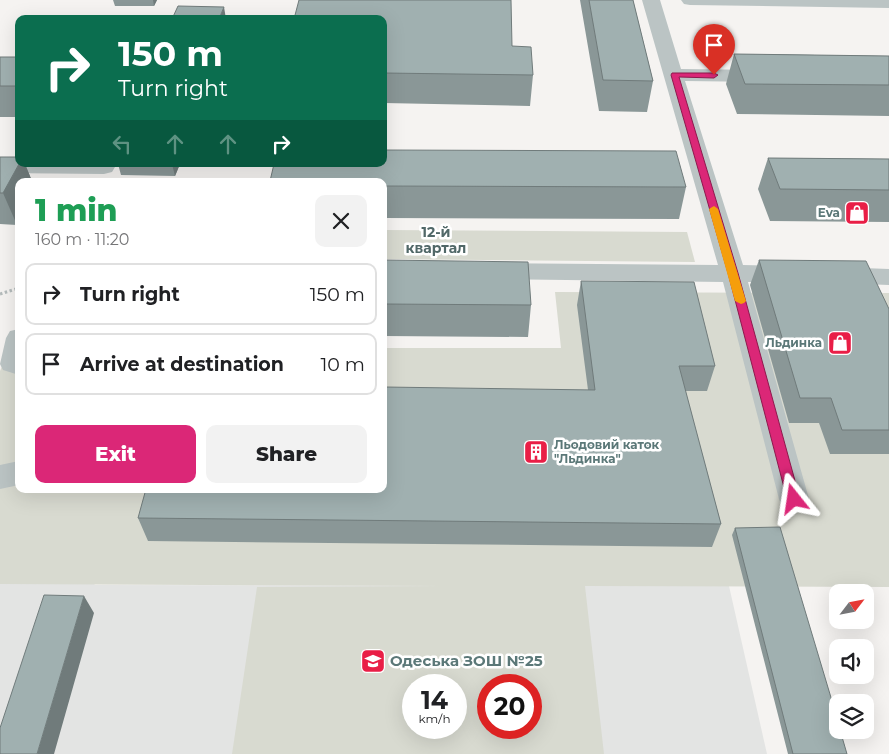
<!DOCTYPE html>
<html lang="en">
<head>
<meta charset="utf-8">
<style>
  :root { --surface:#fff; --page:#f2f2f2; --text:#202124; --muted:#757577; --line:#e0e0e0; --accent:#db2777 }
  body { margin:0; font-family:Montserrat,sans-serif; background:var(--page); color:var(--text); height:100vh; display:flex; flex-direction:column; font-size:19px; white-space:nowrap }
  * { box-sizing:border-box; margin:0 }
  p { font-size:16px; color:var(--muted) }
  .icon { flex:none; width:28px; height:28px; fill:none; stroke:currentColor; stroke-width:2; stroke-linecap:round; stroke-linejoin:round }
  .map { position:relative; flex:1; overflow:hidden }
  .details { position:absolute; left:15px; top:178px; width:372px; height:315px; display:flex; flex-direction:column; background:var(--surface); border-radius:10px; box-shadow:0 5px 20px #0002 }
  .details>* { flex:none }
  .banner { position:absolute; left:15px; top:15px; width:372px; height:152px; border-radius:10px; box-shadow:0 5px 20px #0002; background:#0b6e4f; color:#fff; overflow:hidden }
  .needle { width:32px; rotate:58deg }
  .fabs { position:absolute; left:829px; top:584px; display:grid; gap:10px }
  .fabs a { display:grid; place-items:center; width:45px; height:45px; border-radius:10px; background:var(--surface); box-shadow:0 5px 20px #0002; font-size:25px }
  .speed { position:absolute; left:402px; top:674px; display:flex; gap:10px; font-size:25px; font-weight:700; text-align:center }
  .speed>* { display:grid; place-content:center; width:65px; height:65px; border-radius:50%; background:var(--surface); box-shadow:0 5px 20px #0002; line-height:1 }
  .speed small { font-size:12px; font-weight:400 }
  .speed .limit { border:8px solid #d22; background:#fff; color:#111 }
  .pin { position:absolute; display:grid; place-items:center; width:42px; height:42px; color:#fff; margin:-51px -21px; border-radius:50% 50% 50% 0; rotate:-45deg; box-shadow:0 0 5px #0007 }
  .pin .icon { rotate:45deg }
  .me { position:absolute; width:55px; margin:-28px; rotate:345deg; stroke-linejoin:round; filter:drop-shadow(0 0 4px #0008) }
  .turn { display:flex; align-items:center; gap:18px; height:105px; padding:0 20px; font-size:22px }
  .turn .icon { width:65px; height:65px; stroke-width:2.5 }
  .turn b { display:block; font-size:35px; line-height:42px }
  .lanes { display:flex; align-items:center; height:48px; padding:0 20px; background:#0003; justify-content:center; gap:25px; direction:ltr }
  .lanes .off { opacity:.35 }
  .round { display:grid; place-items:center; flex:none; width:52px; height:52px; border-radius:10px; background:var(--page) }
  .summary { display:flex; align-items:center; justify-content:space-between; height:85px; padding:0 20px }
  h1 { font-size:30px; font-weight:800; line-height:38px; color:#1e9e55 }
  .action { display:flex; gap:10px; margin-top:auto; padding:10px 20px }
  .action a { flex:1; height:58px; border-radius:10px; background:var(--accent); color:#fff; font-size:20px; font-weight:800; line-height:58px; text-align:center }
  .action a+a { background:var(--page); color:var(--text) }
  ul { padding:0; list-style:none }
  li { display:flex; align-items:center; gap:15px; height:62px; margin:0 10px 8px; padding:0 10px; border:2px solid var(--line); border-radius:10px }
  li div { flex:1 }
  li b { display:block; font-size:19px }
  li em { font-style:normal }
  .map>svg:first-child { display:block }
  .built { fill:#e3e4e3; fill-rule:evenodd }
  .green { fill:#d8dad0; fill-rule:evenodd }
  .lines { fill:none; stroke-linecap:round; stroke-linejoin:round }
  .path { stroke:#b5bcbc; stroke-width:3; stroke-dasharray:2.5 2.5; stroke-linecap:butt }
  .minor { fill:#bbc4c4; fill-rule:evenodd }
  .wall { fill:#8a9797 }
  .shaded-wall { fill:#707b7b }
  .building { fill:#a0b0b0; stroke:#707b7b }
  .route { fill:#db2777; stroke:#8e194d }
  .slow { fill:#f59e0b }
  .labels { text-anchor:middle; stroke-width:5; stroke-linejoin:round; paint-order:stroke }
  .poi-label { font-size:12px; font-weight:bold; fill:#5b7878; stroke:#fff; text-anchor:end }
  .neighbourhood-label { font-size:14px; font-weight:bold; fill:#516868; stroke:#fff }
  .near-poi-label { font-size:15px; font-weight:bold; fill:#5b7878; stroke:#fff; text-anchor:start }
</style>
</head>
<body>
<div class="map">
<svg width="889" height="754" viewBox="0 0 889 754">
  <rect width="100%" height="100%" fill="#f5f3f1"/>
  <path class="built" d="M0 390 19 489 95 585 729 586 767 754H0ZM414 685H456V728H414ZM489 685H531V728H489Z"/>
  <path class="green" d="M384 230 687 232 695 262 384 259Z
    M555 292 889 293V587L585 586 604 754H232L257 587 444 586 0 584V371L10 347H19V489H384V348H561ZM414 685H456V728H414ZM489 685H531V728H489Z"/>
  <g class="lines">
    <path class="path" d="M0 294 19 288"/>
    <path class="minor" d="M642 0H660L681 69 765 70 772 72 775 76 772 80 765 82 685 81 743 265 793 266 802 268 805 274 802 280 793 282H748L809 499 805 508 794 512 783 508 779 499 723 282 491 279 482 277 479 271 482 265 491 263 718 265Z
      M681 0H889V8L690 5 684 4Z
      M0 159 19 160V164H113L115 167 112 172 104 174 0 173Z
      M836 267 889 269V285L836 283 827 281 824 275 827 269Z
      M19 329V375L3 370 0 364 6 338 10 331Z
      M19 461V485L0 489V465Z"/>
  </g>
  <path class="wall" d="M113 0H157L154 6H115Z
    M580 0H633L653 81 647 112 599 111Z
    M384 19 512 46 533 75 530 106 384 103Z
    M734 54 889 56V116L737 114 726 84Z
    M0 57H19V117H0Z
    M0 157 25 164 32 181H19L17 225 0 224Z
    M768 158 889 159V222L770 221 758 189Z
    M118 164H180L175 176 121 175Z
    M384 181 686 187 679 219 384 218Z
    M384 260 531 305 528 337 384 336Z
    M759 260 889 309V454H830L819 423H789L750 285Z
    M581 281 715 366 707 391H685L721 524 712 547 148 541 138 518 588 390 577 305Z
    M735 528 847 754H788L732 535Z"/>
  <path class="shaded-wall" d="M153 0H157L154 6Z
    M224 7 226 19H219Z
    M19 164H25L32 181H19V221L17 225 3 193Z
    M172 164H180L175 176Z
    M84 596 94 613 54 754H37Z"/>
  <path class="building" d="M299 0H511L512 46 531 47 533 75 384 73V19H294Z
    M589 0H633L653 81 603 80Z
    M178 6 224 7 219 19H172Z
    M734 54 889 56V85L745 84Z
    M0 57H19V86H0Z
    M384 150 676 151 686 187 384 186V181H270L274 164H384Z
    M0 157H19V164L3 193H0Z
    M768 158 889 159V190L780 189Z
    M384 260 528 262 531 305 384 304Z
    M759 260 866 261 889 309V430H842L831 398H800Z
    M581 281 694 282 715 366H679L721 524 138 518 146 489H384V387L595 390Z
    M780 527 838 721V730H840L847 754H793L735 528Z
    M44 595 84 596 37 754H0V728Z"/>
  <path class="route" d="M672 73H714L718 75 714 78 679 77 738 273 800 499 798 503 794 504 789 503 787 499 728 273 671 75Z"/>
  <path class="slow" d="M714 206 718 209 746 301 744 303 741 304 735 301 709 209Z"/>
  <defs>
    <symbol id="shop-square" viewBox="-11 -11 22 22"><rect x="-9" y="-9" width="18" height="18" rx="4" fill="#e91e46" stroke="#fff"/><path d="M-5-2.5h2.3a2.7 3.5 0 0 1 5.4 0H5L5.5 6h-11ZM-1.5-2.5h3a1.5 2.3 0 0 0-3 0Z" fill="#fff"/></symbol>
    <symbol id="building-square" viewBox="-11 -11 22 22"><rect x="-9" y="-9" width="18" height="18" rx="4" fill="#e91e46" stroke="#fff"/><path d="M-4-6H4V6H1V3H-1V6H-4ZM-2.5-4.3h1.7v1.8h-1.7ZM.8-4.3h1.7v1.8H.8ZM-2.5-1h1.7V.8h-1.7ZM.8-1h1.7V.8H.8Z" fill="#fff"/></symbol>
    <symbol id="school-square" viewBox="-11 -11 22 22"><rect x="-9" y="-9" width="18" height="18" rx="4" fill="#e91e46" stroke="#fff"/><path d="M0-5L7-2L0 1L-7-2ZM-4 1L0 2.5L4 1V4Q0 6-4 4Z" fill="#fff"/></symbol>
  </defs>
  <g fill-rule="evenodd">
    <use href="#shop-square" x="843" y="199" width="28" height="28"/>
    <use href="#shop-square" x="826" y="329" width="28" height="28"/>
    <use href="#building-square" x="522" y="438" width="28" height="28"/>
    <use href="#school-square" x="359" y="647" width="28" height="28"/>
  </g>
  <g class="labels">
    <g class="poi-label">
      <text x="840" y="217">Eva</text>
      <text x="822" y="347">Льдинка</text>
      <text x="554" y="449" text-anchor="start">Льодовий каток<tspan x="554" dy="14">"Льдинка"</tspan></text>
    </g>
    <g class="neighbourhood-label">
      <text x="436" y="237">12-й<tspan x="436" dy="16">квартал</tspan></text>
    </g>
    <g class="near-poi-label">
      <text x="390" y="666">Одеська ЗОШ №25</text>
    </g>
  </g>
</svg>
<div class="fabs">
<a><svg class="needle" viewBox="-14 -14 28 28"><path d="M0-13l5 13h-10z" fill="#e53935"/><path d="M0 13l5-13h-10z" fill="#757577"/></svg></a>
<a><svg class="icon" aria-label="sound" viewBox="0 0 24 24"><path d="M4 9h4l5-4v14l-5-4H4zM17 9q2 3 0 6"/></svg></a>
<a><svg class="icon" aria-label="layers" viewBox="0 0 24 24"><path d="M12 4l9 5-9 5-9-5zM3 14l9 5 9-5"/></svg></a>
</div>
<div class="speed"><div>14<small>km/h</small></div><div class="limit">20</div></div>
<div class="pin" style="left:714px;top:75px;background:#d93025"><svg class="icon" aria-label="arrive" viewBox="0 0 24 24"><path d="M6 21V4h12l-3 4 3 4H6"/></svg></div>
<svg class="me" style="left:794px;top:499px" viewBox="-20 -20 40 40"><path d="M0-17L14 15 0 8-14 15z" fill="#db2777" stroke="#fff" stroke-width="4"/></svg>
<div class="banner">
<div class="turn"><svg class="icon" aria-label="right" viewBox="0 0 24 24"><path d="M7 20v-9h11M14 6l5 5-5 5"/></svg><div><b>150 m</b>Turn right</div></div>
<div class="lanes"><svg class="icon off" aria-label="left" viewBox="0 0 24 24"><path d="M17 20v-9H6M10 6l-5 5 5 5"/></svg><svg class="icon off" aria-label="ahead" viewBox="0 0 24 24"><path d="M12 20V5M6 11l6-6 6 6"/></svg><svg class="icon off" aria-label="ahead" viewBox="0 0 24 24"><path d="M12 20V5M6 11l6-6 6 6"/></svg><svg class="icon" aria-label="right" viewBox="0 0 24 24"><path d="M7 20v-9h11M14 6l5 5-5 5"/></svg></div>
</div>
<section class="details">
<div class="summary"><div><h1>1 min</h1><p>160 m · 11:20</p></div><a class="round"><svg class="icon" aria-label="close" viewBox="0 0 24 24"><path d="M6 6l12 12M18 6L6 18"/></svg></a></div>
<ul>
<li><svg class="icon" aria-label="right" viewBox="0 0 24 24"><path d="M7 20v-9h11M14 6l5 5-5 5"/></svg><div><b>Turn right</b></div><em>150 m</em></li>
<li><svg class="icon" aria-label="arrive" viewBox="0 0 24 24"><path d="M6 21V4h12l-3 4 3 4H6"/></svg><div><b>Arrive at destination</b></div><em>10 m</em></li>
</ul>
<div class="action"><a>Exit</a><a>Share</a></div>
</section>
</div>
</body>
</html>
